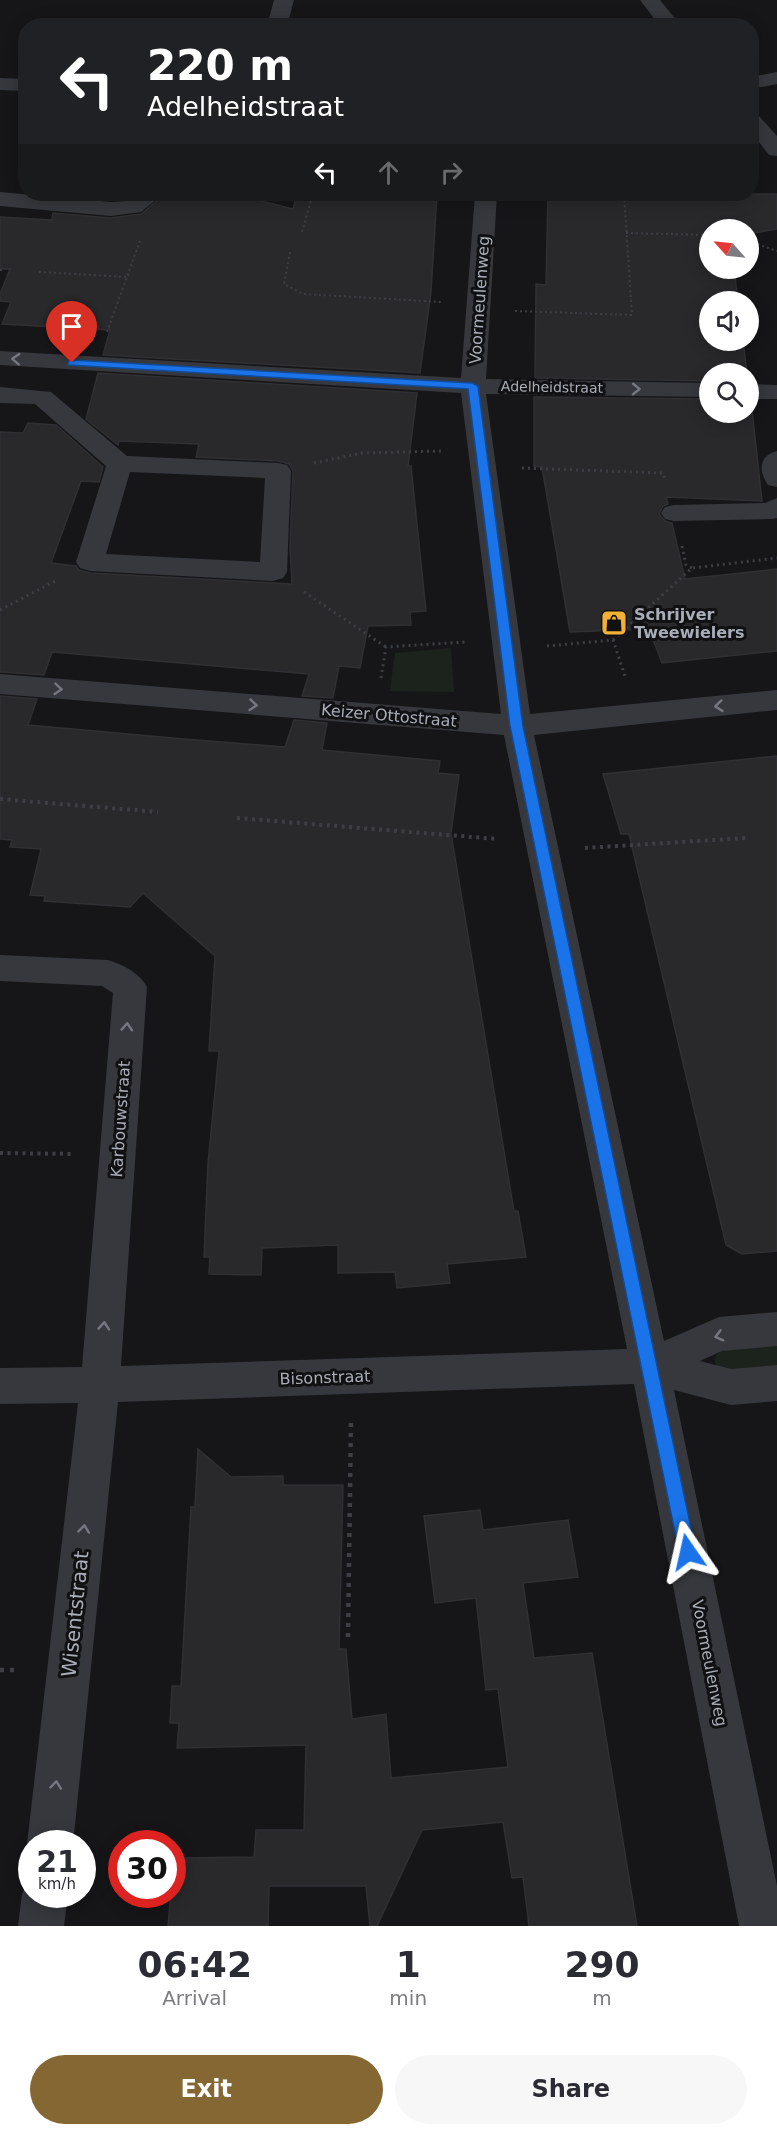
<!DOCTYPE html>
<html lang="en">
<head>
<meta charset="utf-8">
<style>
  :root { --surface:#fff; --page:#f7f7f7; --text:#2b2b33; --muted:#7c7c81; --accent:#856733 }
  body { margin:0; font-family:"DejaVu Sans",sans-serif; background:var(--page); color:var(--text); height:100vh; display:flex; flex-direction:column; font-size:22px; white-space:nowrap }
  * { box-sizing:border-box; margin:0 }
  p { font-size:20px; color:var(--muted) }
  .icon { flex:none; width:33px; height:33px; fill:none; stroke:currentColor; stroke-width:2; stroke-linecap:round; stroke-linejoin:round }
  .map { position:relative; height:1926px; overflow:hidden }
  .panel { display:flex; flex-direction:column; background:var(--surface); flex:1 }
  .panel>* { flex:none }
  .guide { position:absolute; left:18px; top:18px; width:741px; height:183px; border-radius:24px; box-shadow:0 3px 15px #0003; background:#202124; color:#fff; overflow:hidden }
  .needle { width:39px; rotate:297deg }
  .fabs { position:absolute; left:699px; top:219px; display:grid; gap:12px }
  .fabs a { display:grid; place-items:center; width:60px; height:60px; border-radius:50%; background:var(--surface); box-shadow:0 3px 15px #0003; font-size:30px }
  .speed { position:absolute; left:18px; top:1830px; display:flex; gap:12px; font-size:30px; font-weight:700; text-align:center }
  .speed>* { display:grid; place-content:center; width:78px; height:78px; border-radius:50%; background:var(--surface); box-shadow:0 3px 15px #0003; line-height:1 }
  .speed small { font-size:15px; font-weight:400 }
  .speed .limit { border:9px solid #d22; background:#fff; color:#111 }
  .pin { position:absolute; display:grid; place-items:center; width:51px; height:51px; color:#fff; margin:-62px -26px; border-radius:50% 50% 50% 0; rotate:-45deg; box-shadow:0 0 6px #0007 }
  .pin .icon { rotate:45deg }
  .me { position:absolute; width:66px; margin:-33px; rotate:349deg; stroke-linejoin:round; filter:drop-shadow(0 0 4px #0008) }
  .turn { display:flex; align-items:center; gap:21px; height:126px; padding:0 30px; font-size:27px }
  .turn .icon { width:78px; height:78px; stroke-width:2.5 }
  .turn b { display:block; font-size:42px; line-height:51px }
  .lanes { display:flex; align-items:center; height:57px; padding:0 30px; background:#0003; justify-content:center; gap:30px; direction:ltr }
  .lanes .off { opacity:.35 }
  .eta { display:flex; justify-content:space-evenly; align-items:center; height:102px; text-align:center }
  .eta b { font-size:36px; font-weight:700; line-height:42px }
  .cta { display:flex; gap:12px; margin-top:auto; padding:12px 30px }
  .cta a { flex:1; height:69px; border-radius:36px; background:var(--accent); color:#fff; font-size:24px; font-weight:700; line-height:69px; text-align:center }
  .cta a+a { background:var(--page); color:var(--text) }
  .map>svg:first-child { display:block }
  .green { fill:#1c231d }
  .building { fill:#29292c; stroke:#303034; stroke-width:1.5 }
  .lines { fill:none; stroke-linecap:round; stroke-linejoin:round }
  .path-far3 { stroke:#3d3f44; stroke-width:2; stroke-dasharray:2 3; stroke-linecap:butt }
  .path-far2 { stroke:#3d3f44; stroke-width:3; stroke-dasharray:2 4; stroke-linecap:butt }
  .path-far1 { stroke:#3d3f44; stroke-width:4; stroke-dasharray:3 4.5; stroke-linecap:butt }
  .path { stroke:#3d3f44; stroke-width:4.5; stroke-dasharray:4 6; stroke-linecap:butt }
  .minor { fill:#37383d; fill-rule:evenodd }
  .oneway { stroke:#757881 }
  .route { fill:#1a73e8; stroke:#114b97; stroke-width:1.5 }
  .labels { text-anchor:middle; stroke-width:6; stroke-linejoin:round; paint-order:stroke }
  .far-street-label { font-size:14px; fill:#a8adb8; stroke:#111113 }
  .street-label { font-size:16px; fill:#a8adb8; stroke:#111113 }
  .poi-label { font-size:16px; font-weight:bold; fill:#a8adb8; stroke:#111113; text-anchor:start }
  .near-street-label { font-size:20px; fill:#a8adb8; stroke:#111113 }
</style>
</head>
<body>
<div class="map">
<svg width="777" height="1926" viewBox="0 0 777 1926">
  <rect width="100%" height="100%" fill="#161618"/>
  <path class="green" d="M451 648 454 692 390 691 395 653Z
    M777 1345V1370L720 1371 715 1363 716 1355 723 1350Z"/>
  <path class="building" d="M56 194H135L126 199 111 200Z
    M165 194H235L293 209 297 194H437L431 292 420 373 103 355 110 330 2 324 11 302 0 301V294L10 269H0V217L52 220 53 213 111 218 141 214Z
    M548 194H777V229L748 234V230H710V268H734L738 302H710V340H743L747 374H710V381L535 378 536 284 546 285Z
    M98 373 417 393 408 466H411L426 611 410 612 411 625 368 626 360 668 339 666 333 698 302 696 309 674 52 652 44 675 0 672V432L23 433 28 423 56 425 103 467 99 482 81 481 51 563 76 566 79 570 90 573 292 584 290 548 293 471 289 464 278 461 196 457 199 444 119 441 118 445 86 419Z
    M534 397 710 399V412H748V401H751L762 501 666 497 668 504 663 506 659 514 665 521 672 523 685 579 777 569V651L662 663 649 629 570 632 542 467 534 466Z
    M0 696 37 699 28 725 184 739 285 747 294 720 327 723 322 750 440 761 438 773 459 775 451 833 514 1211H518L526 1257 447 1264 450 1283 397 1288 395 1272 338 1273V1245L262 1248 261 1275 209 1274 210 1257H204L208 1163 219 1051H209L215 956 143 893 130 907 44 901 45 896 30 895 41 849 10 847 12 840 0 839Z
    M777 756V1251L742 1254 726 1245 629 834H621L603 774Z
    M198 1449 231 1477 283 1476V1485H343L339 1649H346L352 1719 386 1714 391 1778 508 1767 498 1689 486 1690 476 1598 435 1603 424 1516 480 1510 483 1530 568 1520 578 1577 523 1583 534 1658 592 1653 637 1926H529L523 1877 512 1878 503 1822 422 1830 377 1926H370L366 1886H269L268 1926H168L172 1881H181L182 1858 254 1857 256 1830H304L306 1745 177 1748 179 1723H170L172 1686H181L191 1507H195Z"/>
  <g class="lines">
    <path class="path-far3" d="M302 232 313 194
      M626 233 710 235
      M748 241 777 251
      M290 252 284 284 303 294 442 302
      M0 270H3
      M39 272 127 277
      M515 311 632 315 624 194
      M107 332 141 238"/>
    <path class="path-far2" d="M314 463 362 453 441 451
      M522 468 663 473 665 480
      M682 546 686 565 692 568
      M304 592 386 647
      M0 610 57 580
      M613 640 692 568 777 558
      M547 646 613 640 626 679
      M381 678 386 647 466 642"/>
    <path class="path-far1" d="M0 799 158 812
      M237 818 497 839
      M585 848 746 838
      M0 1153 74 1154"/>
    <path class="path" d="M348 1637 351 1419
      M0 1670H20"/>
    <path class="minor" d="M274 0H294L287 26H267Z
      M640 0H660L681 26H660Z
      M777 72V84L752 89V77Z
      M0 78 26 79V91L0 90Z
      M752 114 759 116 777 136V156L769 155 752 133Z
      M0 192 111 202 127 201 138 194H163L141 212 111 216 0 206Z
      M475 194H497L486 379 710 383V397L486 394 530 714 777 690V710L534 735 664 1341 719 1317 777 1312V1346L722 1351 700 1361 731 1369 777 1365V1401L731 1405 674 1390 777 1886V1926H739L634 1384 118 1402 73 1844H32V1854L27 1844 78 1403 0 1404V1368L82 1367 113 993 102 986 0 981V955L108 960C123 965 139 972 147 987L121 1366 627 1349 504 735 0 694V674L501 714 461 393 0 365V351L461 378Z
      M748 384 777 385V399H748Z
      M0 387 51 392 127 456 278 463 287 465 291 471 287 572 283 578 273 581 90 571 80 568 76 562 106 466 35 404 0 403ZM130 472 265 478 260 562 106 554Z
      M777 451V487L768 485C758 470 759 456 777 451Z
      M777 498V518L773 519 674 521 665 519 661 513 665 507 674 505 765 503Z
      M32 1877V1894H68L64 1926H18L22 1894 29 1878Z"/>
  </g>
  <defs><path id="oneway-chevron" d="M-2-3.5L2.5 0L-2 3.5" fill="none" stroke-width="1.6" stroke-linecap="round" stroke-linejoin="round" transform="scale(1.5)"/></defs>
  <g class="oneway">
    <use href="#oneway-chevron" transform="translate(16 359) rotate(-177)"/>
    <use href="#oneway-chevron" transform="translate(636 389) rotate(1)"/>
    <use href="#oneway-chevron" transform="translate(58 689) rotate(5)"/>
    <use href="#oneway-chevron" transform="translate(253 705) rotate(5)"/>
    <use href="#oneway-chevron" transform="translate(719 706) rotate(174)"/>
    <use href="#oneway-chevron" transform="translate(127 1027) rotate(-86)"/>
    <use href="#oneway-chevron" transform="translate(104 1326) rotate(-86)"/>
    <use href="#oneway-chevron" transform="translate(719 1336) rotate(165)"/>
    <use href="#oneway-chevron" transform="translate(84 1529) rotate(-84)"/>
    <use href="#oneway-chevron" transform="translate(56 1785) rotate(-84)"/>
  </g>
  <path class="route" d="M72 360 472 383 478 386 523 726 696 1552 694 1558 688 1561 682 1558 679 1552 510 726 468 389 68 365V361Z"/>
  <defs>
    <symbol id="shop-square" viewBox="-11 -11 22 22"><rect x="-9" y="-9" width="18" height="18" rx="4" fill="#f2b134" stroke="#111113"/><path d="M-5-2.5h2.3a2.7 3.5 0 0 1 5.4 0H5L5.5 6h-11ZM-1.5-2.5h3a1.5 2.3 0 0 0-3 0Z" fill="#111"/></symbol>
  </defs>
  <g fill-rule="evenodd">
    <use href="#shop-square" x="599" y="608" width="30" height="30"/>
  </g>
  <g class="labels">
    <g class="far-street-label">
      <text transform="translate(552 387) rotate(1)" y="5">Adelheidstraat</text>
    </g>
    <g class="street-label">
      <text transform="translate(479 300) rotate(-86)" y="6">Voormeulenweg</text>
      <text transform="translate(389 715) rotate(5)" y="6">Keizer Ottostraat</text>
      <text transform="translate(120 1119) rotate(-86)" y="6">Karbouwstraat</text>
      <text transform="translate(325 1377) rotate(-2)" y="6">Bisonstraat</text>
      <text transform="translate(710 1663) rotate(79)" y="6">Voormeulenweg</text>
    </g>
    <g class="poi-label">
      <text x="634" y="620">Schrijver<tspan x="634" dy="18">Tweewielers</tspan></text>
    </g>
    <g class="near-street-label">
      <text transform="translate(75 1614) rotate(-84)" y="7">Wisentstraat</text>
    </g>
  </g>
</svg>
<div class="fabs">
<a><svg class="needle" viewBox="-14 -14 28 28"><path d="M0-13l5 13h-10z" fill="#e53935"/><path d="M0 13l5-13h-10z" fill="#7c7c81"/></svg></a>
<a><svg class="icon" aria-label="sound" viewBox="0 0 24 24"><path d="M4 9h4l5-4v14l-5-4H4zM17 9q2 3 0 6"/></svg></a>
<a><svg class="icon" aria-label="search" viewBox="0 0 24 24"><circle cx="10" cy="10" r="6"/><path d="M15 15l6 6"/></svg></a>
</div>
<div class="speed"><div>21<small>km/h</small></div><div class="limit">30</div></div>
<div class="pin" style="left:72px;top:363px;background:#d93025"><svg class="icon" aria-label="arrive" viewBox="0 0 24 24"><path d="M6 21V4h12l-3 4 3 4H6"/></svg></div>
<svg class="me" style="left:688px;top:1552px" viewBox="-20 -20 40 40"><path d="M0-17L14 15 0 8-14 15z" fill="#1a73e8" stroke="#fff" stroke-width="4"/></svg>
<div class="guide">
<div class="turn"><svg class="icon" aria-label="left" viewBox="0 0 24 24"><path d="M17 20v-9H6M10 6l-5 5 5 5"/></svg><div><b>220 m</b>Adelheidstraat</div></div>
<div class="lanes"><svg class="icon" aria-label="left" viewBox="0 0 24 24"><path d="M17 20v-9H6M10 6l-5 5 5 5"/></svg><svg class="icon off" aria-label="ahead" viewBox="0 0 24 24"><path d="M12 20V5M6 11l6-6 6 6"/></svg><svg class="icon off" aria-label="right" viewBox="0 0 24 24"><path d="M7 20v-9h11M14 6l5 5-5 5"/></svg></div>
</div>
</div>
<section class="panel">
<div class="eta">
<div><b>06:42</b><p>Arrival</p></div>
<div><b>1</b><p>min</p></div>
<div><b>290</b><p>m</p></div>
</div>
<div class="cta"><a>Exit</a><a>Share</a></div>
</section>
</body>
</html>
